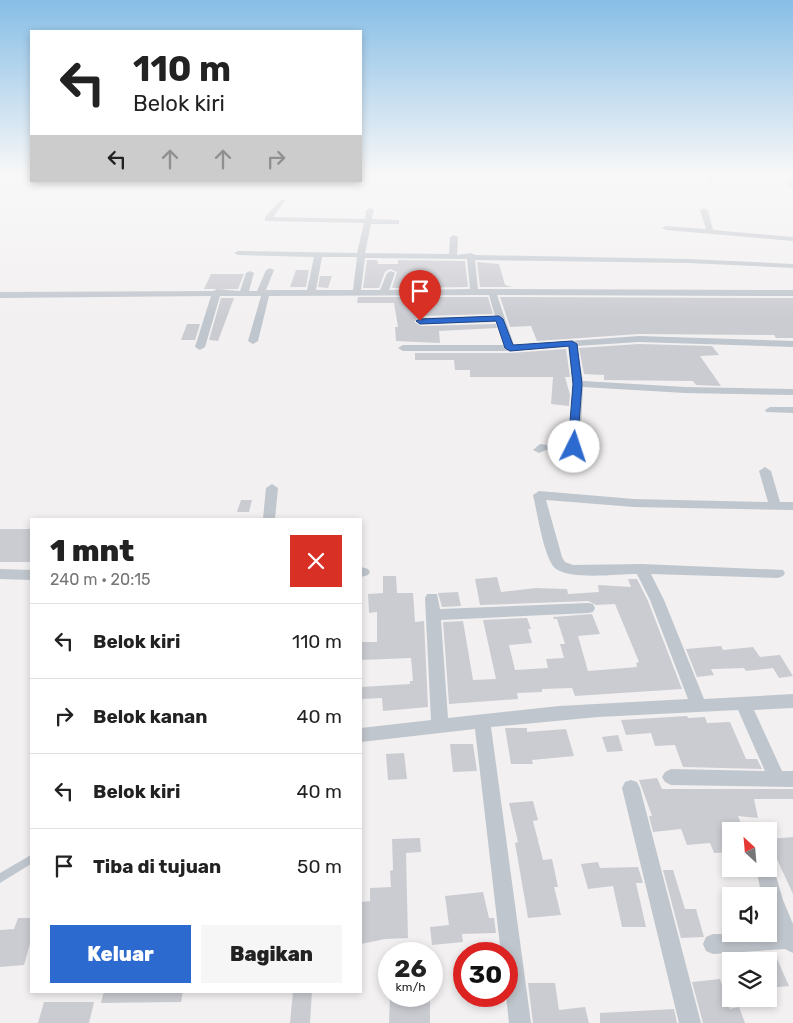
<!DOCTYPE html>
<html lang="id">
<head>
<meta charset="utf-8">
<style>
  :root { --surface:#fff; --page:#f6f6f6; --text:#222; --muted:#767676; --line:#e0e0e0; --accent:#2d6acf }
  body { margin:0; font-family:Rubik,sans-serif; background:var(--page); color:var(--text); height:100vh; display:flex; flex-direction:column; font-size:19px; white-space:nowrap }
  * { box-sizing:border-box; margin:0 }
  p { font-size:16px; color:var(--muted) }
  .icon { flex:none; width:28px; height:28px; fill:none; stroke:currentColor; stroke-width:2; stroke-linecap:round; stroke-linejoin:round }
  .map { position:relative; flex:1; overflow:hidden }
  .drawer { position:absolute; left:30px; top:518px; width:332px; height:475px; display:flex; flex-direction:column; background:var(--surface); border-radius:0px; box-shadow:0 2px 8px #0003 }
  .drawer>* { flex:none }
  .hud { position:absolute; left:30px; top:30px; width:332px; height:152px; border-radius:0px; box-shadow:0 2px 8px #0003; background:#fff; color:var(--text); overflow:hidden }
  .needle { width:32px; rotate:334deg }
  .buttons { position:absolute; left:722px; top:822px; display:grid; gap:10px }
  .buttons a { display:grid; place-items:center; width:55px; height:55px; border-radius:0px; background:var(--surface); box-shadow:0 2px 8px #0003; font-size:25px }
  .speed { position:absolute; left:378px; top:942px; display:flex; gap:10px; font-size:25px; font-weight:700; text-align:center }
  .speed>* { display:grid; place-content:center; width:65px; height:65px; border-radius:50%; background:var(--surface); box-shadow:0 2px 8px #0003; line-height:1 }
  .speed small { font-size:12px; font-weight:400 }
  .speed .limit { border:8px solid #d22; background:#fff; color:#111 }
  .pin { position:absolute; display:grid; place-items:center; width:42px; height:42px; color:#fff; margin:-51px -21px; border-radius:50% 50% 50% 0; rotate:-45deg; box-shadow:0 0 5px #0007 }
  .pin .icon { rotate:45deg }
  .me { position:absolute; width:55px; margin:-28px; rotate:4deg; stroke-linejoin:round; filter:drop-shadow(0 0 4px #0008) }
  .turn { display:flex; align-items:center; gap:18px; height:105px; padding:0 20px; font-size:22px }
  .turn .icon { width:65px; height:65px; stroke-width:2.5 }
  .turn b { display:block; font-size:35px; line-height:42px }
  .lanes { display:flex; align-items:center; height:48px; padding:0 20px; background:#0003; justify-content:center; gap:25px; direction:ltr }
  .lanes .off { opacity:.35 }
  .round { display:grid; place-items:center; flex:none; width:52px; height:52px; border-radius:0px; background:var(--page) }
  .overview { display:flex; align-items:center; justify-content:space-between; height:85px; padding:0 20px }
  h1 { font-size:30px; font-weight:800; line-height:38px }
  .cta { display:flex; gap:10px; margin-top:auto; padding:10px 20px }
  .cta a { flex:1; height:58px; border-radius:0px; background:var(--accent); color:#fff; font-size:20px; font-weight:800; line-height:58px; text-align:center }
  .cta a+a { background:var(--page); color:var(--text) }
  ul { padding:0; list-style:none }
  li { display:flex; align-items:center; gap:15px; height:75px; padding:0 20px; border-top:1px solid var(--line) }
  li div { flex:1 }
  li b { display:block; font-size:19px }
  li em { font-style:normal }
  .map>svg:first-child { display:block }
  .building { fill:#cbccd2 }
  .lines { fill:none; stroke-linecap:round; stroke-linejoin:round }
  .service { fill:#c0c6cd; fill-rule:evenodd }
  .minor { fill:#c0c6cd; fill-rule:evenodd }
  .tertiary { fill:#c0c6cd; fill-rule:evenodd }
  .route { fill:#2d6acf; stroke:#1d4587 }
</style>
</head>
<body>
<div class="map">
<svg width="793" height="1023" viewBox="0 0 793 1023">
  <rect width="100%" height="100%" fill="#f2f0f0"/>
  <path class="building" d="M367 260H377L378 264H398V260L465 261 468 287 392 288 397 272 390 269 385 272 379 288H363Z
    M477 262 499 264 505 285 512 287H480Z
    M296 270H309L306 287H290Z
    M211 274H244L238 289H204Z
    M320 276H332L328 288 318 287Z
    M358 297H488L493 314 421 316 414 322 421 326 496 324 497 328 439 331 440 343 396 341 395 327H398L394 303H357Z
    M500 297 793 298V338H776L774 335 639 334 537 341 531 326 510 327Z
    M221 298H234L218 341 209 340Z
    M187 324H200L195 340H181Z
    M639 344 712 346 719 355 700 356 721 386 696 385 693 381 604 380V375L584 374 579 348Z
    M566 349 570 377H565L570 395 569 406 551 404 553 377H470V370H455L454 360H415V353H510Z
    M557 429 567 431 566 443 553 441Z
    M241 500H252L249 512H237Z
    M0 529H31V562H0Z
    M383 576H396L397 593H413L415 622 424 621 428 707 383 711 382 698 361 699V687L410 684V681H413L411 658 361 660V642H377V612L369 613 368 594 383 593Z
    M497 577 501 592 536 588 567 589 568 594 599 592 598 585 631 587 628 579H637L648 601 682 689 575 696 572 688 542 689V692L517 693 518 699 449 704 443 622 463 621 473 680 496 679 483 620 527 618 531 629H528L532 643 509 645 515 670 548 668 546 659 564 658 560 644H565L557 619H554L553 617 592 614 600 634 578 636 588 671 637 667 636 663 639 662 615 604 596 605 588 601 480 605 475 579Z
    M458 592 461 606 442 607 438 593Z
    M721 646 723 650 753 647 760 657 780 655 793 676 779 678 773 668 746 671 744 668 711 669 714 675 697 677 686 649Z
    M687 716 688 718 705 717 707 723 730 722 746 759H757L762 769 683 767 675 745 655 746 651 733 626 735 621 720Z
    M505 728H527V732L566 729 574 756 532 760 533 764H511Z
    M618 735 623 751 607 752 602 737Z
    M450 744H473L477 771 453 772Z
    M404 753 407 779 388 780 386 754Z
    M657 778 662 789H793V799H754L758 818 738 816 744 831H731V852L714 853 710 843 687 845 681 829 653 832 649 816H652L639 780Z
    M533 801 538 820 533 821 543 860 552 859 558 887H554L561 915 528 918 515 843 518 842 509 803Z
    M793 837V894L769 842V839Z
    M420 838 421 852 406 853 408 938 385 939 361 944V902L370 901V888L391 887 390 871 393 870 392 839Z
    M598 862 600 868 638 867 643 883H636L646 927H622L613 886 588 889 581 864Z
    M663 870H673L685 909H696L704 937 681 938Z
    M483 892 489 918H494L496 933 462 934 463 942 432 945 430 927 449 925 445 896Z
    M18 918H31V940L24 965 0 967V930L14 929Z
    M774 952 778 961 789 986 769 988V961H742L739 954Z
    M720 979 730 1009 739 1007 745 1023H703L692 982Z
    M528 983H555L559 1010 585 1007 589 1023H533Z
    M104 991H183L181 1002 101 1003Z
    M293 991H312L310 1023H290Z
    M390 996H430V1023H389Z
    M44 1002H94L89 1023H38Z
    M674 1009 677 1023H600V1013Z"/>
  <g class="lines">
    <path class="service" d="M31 855V864L0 883V873Z"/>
    <path class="minor" d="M706 176H712L715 181 710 182Z
      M282 199 285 201 273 217 365 219 366 210 370 208 374 210 372 219 399 220V224H371L365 253 449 254 450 237 454 235 458 237 457 255 471 253 475 255 688 259 793 264V268L688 263 475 260 478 289 793 290V296L497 295 514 345 639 336 793 341V347L639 342 577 346 583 381 685 387 793 389V395L685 393 583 387 580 447 568 454 546 450 539 453 533 450 540 444 566 447 568 446 573 384 568 347 510 351H403L398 348 403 345H504L497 322 421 324 416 321 421 318 495 316 489 295 269 296 258 341 253 344 248 341 261 296H220L205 347 200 350 195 347 211 296 0 298V292L213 291 217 289 240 291 246 273 250 271 254 273 249 291H257L266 270 270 268 274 270 266 290H307L314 257 238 255 234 253 238 251 357 253 364 223 265 221V217ZM322 257H357L353 290H316ZM365 258 467 259 470 289 389 290 395 273 391 271 387 273 380 290H361Z
      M704 208 708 210 713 230 793 237V241L666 230 662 228 666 226 706 229 700 210Z
      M770 407H793V413L766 412 765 410Z
      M765 467 771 471 780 502H793V510L634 507 546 500 562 557 565 562 573 565 642 564 783 570 785 573 783 576 778 578 651 574 664 600 704 699 793 694V708L754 710 782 771H793V787L671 785 665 782 662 777 665 772 671 769 765 771 738 710 598 717 491 727 531 1023H509L506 996V954H501L475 729 361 742V728L431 720 425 598 427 594H437L440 609 588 603 593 604 595 608 593 612 588 613 441 620 448 718 559 706 688 699 650 600 637 574C617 574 572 580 556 569 544 560 537 511 533 495L539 491 634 499 768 502 759 471Z
      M272 484 278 488 275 519H263L266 488Z
      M361 567 368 569 370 572 368 575 361 577Z
      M0 569 31 570V580L0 579Z
      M631 780 637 782 640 788 701 1023H679L622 788 625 782Z
      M769 861 772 862 783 900 793 924V953L785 949 713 954 706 951 703 944 706 937 713 934H769V930H775L769 914V896H762L756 869H769Z"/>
    <path class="tertiary" d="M786 176H793V189L789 187Z"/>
  </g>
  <linearGradient id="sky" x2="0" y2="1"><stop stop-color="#87bee6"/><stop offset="0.55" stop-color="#f9f8f8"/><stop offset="1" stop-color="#f9f8f8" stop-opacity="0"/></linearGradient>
  <rect width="793" height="319" fill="url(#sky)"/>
  <path class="route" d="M499 316 503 319 513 345 572 341 577 344 582 384 577 449H570L568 447 573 384 569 346 510 351 505 348 496 321 420 324 416 321 420 319Z"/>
</svg>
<div class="buttons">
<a><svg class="needle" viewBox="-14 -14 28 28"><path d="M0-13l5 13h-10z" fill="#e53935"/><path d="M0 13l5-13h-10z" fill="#767676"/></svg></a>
<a><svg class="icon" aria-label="sound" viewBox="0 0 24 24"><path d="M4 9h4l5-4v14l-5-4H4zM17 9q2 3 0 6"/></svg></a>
<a><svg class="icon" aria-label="layers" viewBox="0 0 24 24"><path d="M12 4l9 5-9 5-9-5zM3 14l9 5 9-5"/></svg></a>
</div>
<div class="speed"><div>26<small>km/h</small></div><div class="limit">30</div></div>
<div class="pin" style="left:420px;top:321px;background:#d93025"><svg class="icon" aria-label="arrive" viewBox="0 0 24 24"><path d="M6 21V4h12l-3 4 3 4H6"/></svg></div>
<svg class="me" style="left:574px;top:447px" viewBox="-20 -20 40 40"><circle r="19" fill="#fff"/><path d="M0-13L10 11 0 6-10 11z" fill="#2d6acf"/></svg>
<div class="hud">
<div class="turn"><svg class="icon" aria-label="left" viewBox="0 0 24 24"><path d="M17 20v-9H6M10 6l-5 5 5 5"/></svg><div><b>110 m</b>Belok kiri</div></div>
<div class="lanes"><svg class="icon" aria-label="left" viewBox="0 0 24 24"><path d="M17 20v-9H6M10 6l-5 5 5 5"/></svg><svg class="icon off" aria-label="ahead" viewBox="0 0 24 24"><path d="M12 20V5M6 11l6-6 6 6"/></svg><svg class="icon off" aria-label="ahead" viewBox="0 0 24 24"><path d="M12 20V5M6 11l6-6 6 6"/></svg><svg class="icon off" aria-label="right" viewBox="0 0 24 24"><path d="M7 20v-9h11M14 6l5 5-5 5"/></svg></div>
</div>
<section class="drawer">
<div class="overview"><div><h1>1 mnt</h1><p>240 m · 20:15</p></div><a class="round" style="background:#d93025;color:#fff"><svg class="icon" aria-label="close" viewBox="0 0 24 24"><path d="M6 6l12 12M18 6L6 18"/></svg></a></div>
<ul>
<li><svg class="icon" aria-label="left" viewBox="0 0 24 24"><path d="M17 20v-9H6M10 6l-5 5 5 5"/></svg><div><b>Belok kiri</b></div><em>110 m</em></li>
<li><svg class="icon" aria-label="right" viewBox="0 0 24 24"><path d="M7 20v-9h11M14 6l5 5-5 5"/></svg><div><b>Belok kanan</b></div><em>40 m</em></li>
<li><svg class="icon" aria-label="left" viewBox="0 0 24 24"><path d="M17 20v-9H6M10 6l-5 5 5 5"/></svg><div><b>Belok kiri</b></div><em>40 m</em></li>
<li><svg class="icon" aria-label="arrive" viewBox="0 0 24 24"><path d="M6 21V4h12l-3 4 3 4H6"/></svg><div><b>Tiba di tujuan</b></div><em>50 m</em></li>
</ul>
<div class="cta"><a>Keluar</a><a>Bagikan</a></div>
</section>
</div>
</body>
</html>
